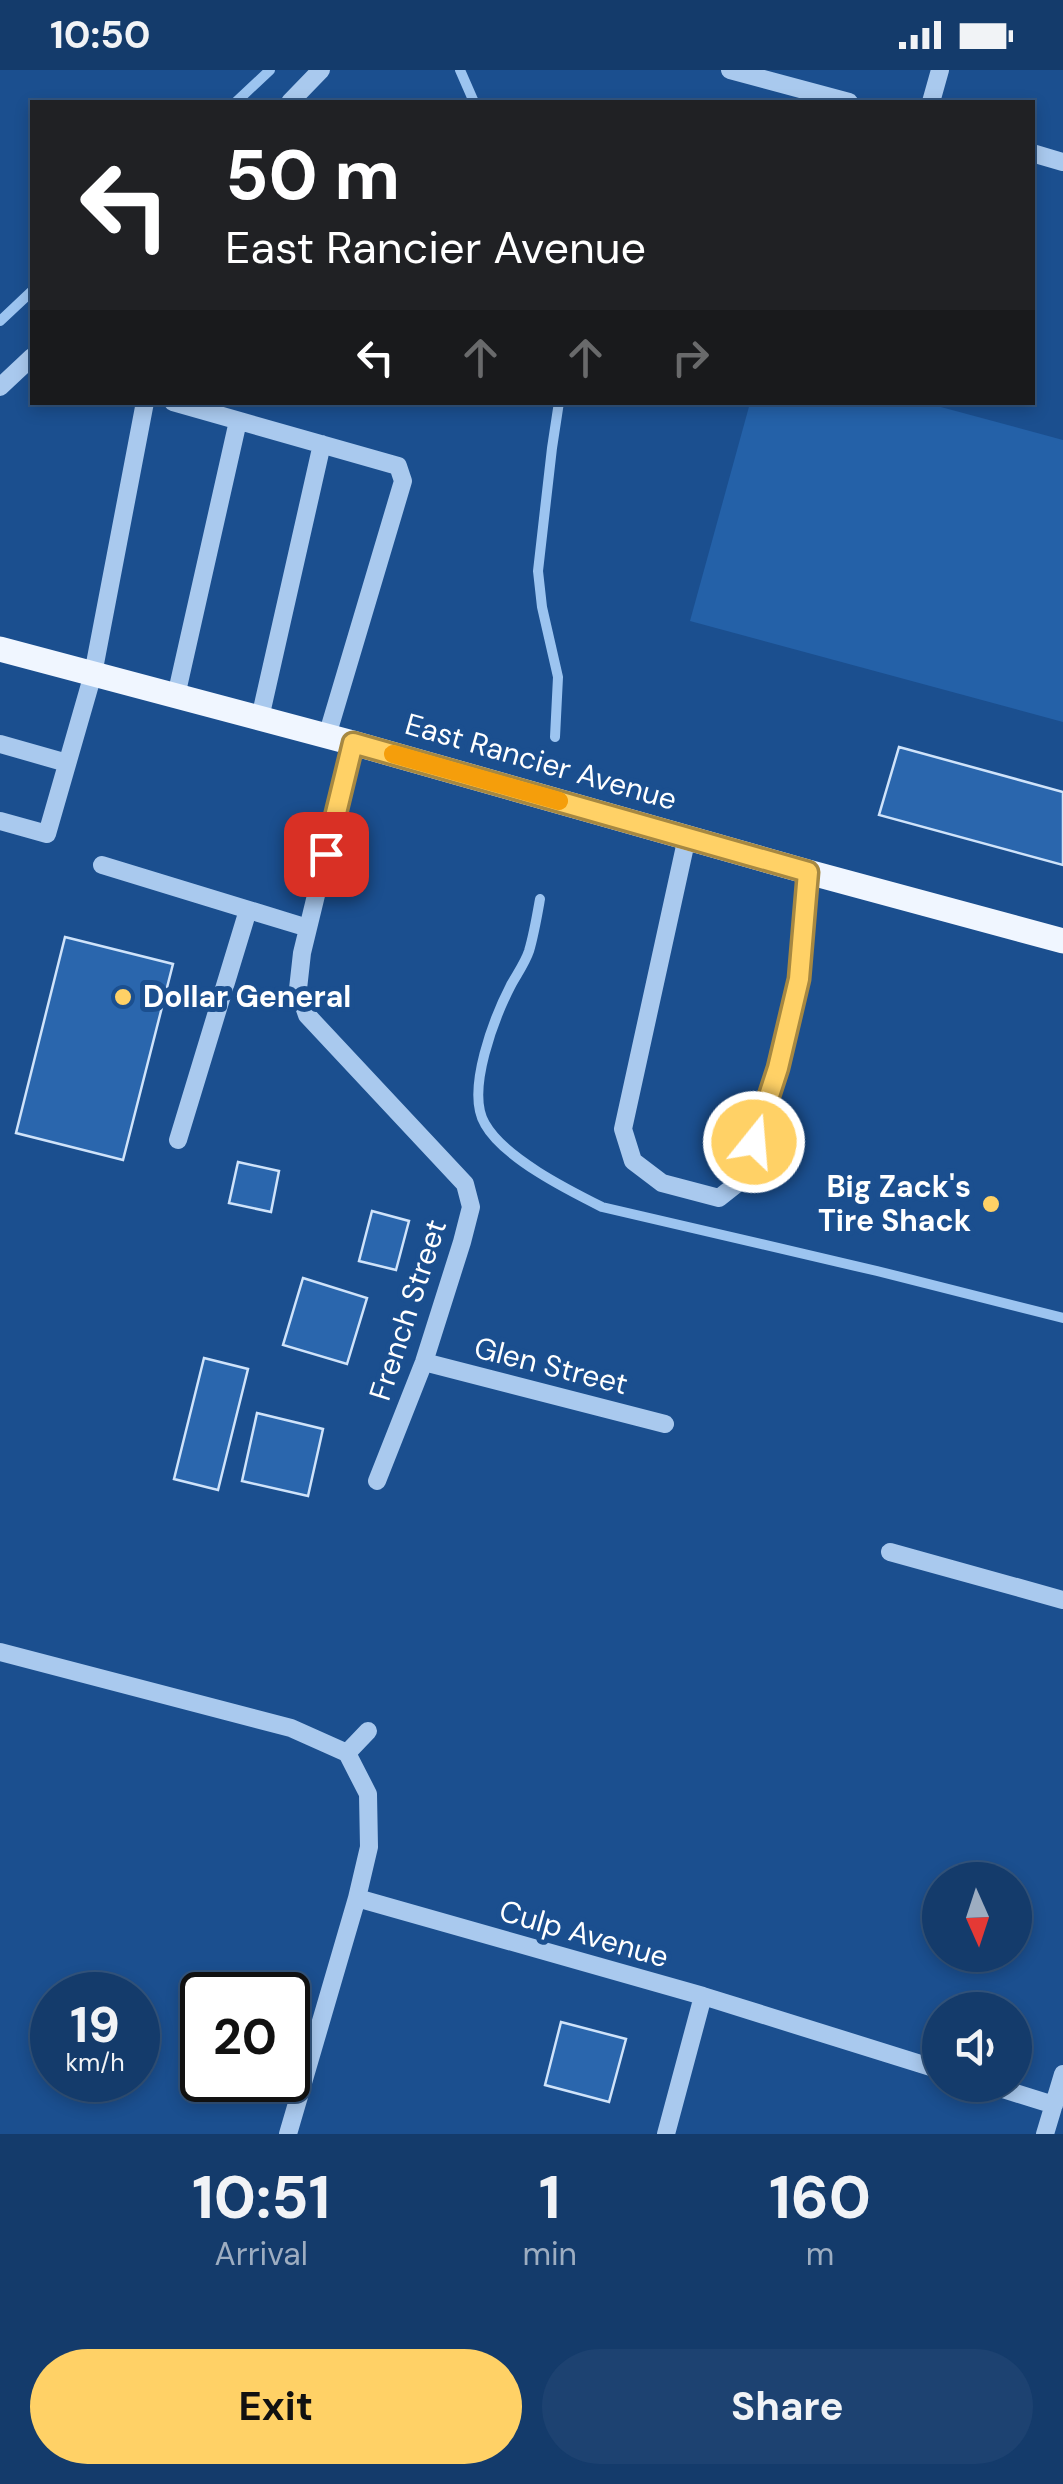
<!DOCTYPE html>
<html lang="en">
<head>
<meta charset="utf-8">
<style>
  :root { --surface:#143b6b; --page:#1d4271; --text:#f1f3f6; --muted:#9dadc1; --line:#33557e; --accent:#ffd166 }
  body { margin:0; font-family:"DM Sans",sans-serif; background:var(--page); color:var(--text); height:100vh; display:flex; flex-direction:column; font-size:38px; white-space:nowrap }
  * { box-sizing:border-box; margin:0 }
  p { font-size:32px; color:var(--muted) }
  .icon { flex:none; width:55px; height:55px; fill:none; stroke:currentColor; stroke-width:2; stroke-linecap:round; stroke-linejoin:round }
  .map { position:relative; height:2064px; overflow:hidden }
  .details { display:flex; flex-direction:column; background:var(--surface); flex:1 }
  .details>* { flex:none }
  .guide { position:absolute; left:30px; top:30px; width:1005px; height:305px; border-radius:0px; box-shadow:0 5px 15px #0003,0 0 0 2px var(--line); background:#202124; color:#fff; overflow:hidden }
  .needle { width:65px; rotate:177deg }
  .buttons { position:absolute; left:922px; top:1792px; display:grid; gap:20px }
  .buttons a { display:grid; place-items:center; width:110px; height:110px; border-radius:50%; background:var(--surface); box-shadow:0 5px 15px #0003,0 0 0 2px var(--line); font-size:50px }
  .speed { position:absolute; left:30px; top:1902px; display:flex; gap:20px; font-size:50px; font-weight:700; text-align:center }
  .speed>* { display:grid; place-content:center; width:130px; height:130px; border-radius:50%; background:var(--surface); box-shadow:0 5px 15px #0003,0 0 0 2px var(--line); line-height:1 }
  .speed small { font-size:25px; font-weight:400 }
  .speed .limit { border:5px solid #111; border-radius:15px; background:#fff; color:#111 }
  .pin { position:absolute; display:grid; place-items:center; width:85px; height:85px; color:#fff; margin:-42px; border-radius:20px; box-shadow:0 5px 15px #0006 }
  .me { position:absolute; width:110px; margin:-55px; rotate:17deg; stroke-linejoin:round; filter:drop-shadow(0 0 8px #0008) }
  .turn { display:flex; align-items:center; gap:35px; height:210px; padding:0 30px; font-size:45px }
  .turn .icon { width:130px; height:130px; stroke-width:2.5 }
  .turn b { display:block; font-size:70px; line-height:85px }
  .lanes { display:flex; align-items:center; height:95px; padding:0 30px; background:#0003; justify-content:center; gap:50px; direction:ltr }
  .lanes .off { opacity:.35 }
  .eta { display:flex; justify-content:space-evenly; align-items:center; height:170px; text-align:center }
  .eta b { font-size:60px; font-weight:700; line-height:70px }
  .action { display:flex; gap:20px; margin-top:auto; padding:20px 30px }
  .action a { flex:1; height:115px; border-radius:60px; background:var(--accent); color:#111; font-size:40px; font-weight:700; line-height:115px; text-align:center }
  .action a+a { background:var(--page); color:var(--text) }
  .status { display:flex; justify-content:space-between; align-items:center; height:70px; padding:0 50px; background:var(--surface); direction:ltr }
  .status svg { height:28px; fill:currentColor }
  .map>svg:first-child { display:block }
  .green { fill:#2461a8 }
  .lines { fill:none; stroke-linecap:round; stroke-linejoin:round }
  .stream { stroke:#9cc4f0; stroke-width:10 }
  .building { fill:#2a66ad; stroke:#cfe3fa; stroke-width:2.5 }
  .minor { stroke:#a9c9ee; stroke-width:18 }
  .major { stroke:#f0f6ff; stroke-width:25 }
  .route-casing { stroke:#a68842; stroke-width:25 }
  .route { stroke:#ffd166; stroke-width:18 }
  .slow { stroke:#f59e0b; stroke-width:18 }
  .poi-dot { fill:#ffd166; stroke:#1b4f8f; stroke-width:4 }
  .labels { text-anchor:middle; stroke-width:10; stroke-linejoin:round; paint-order:stroke }
  .street-label { font-size:30px; fill:#fff; stroke:#1b4f8f }
  .poi-label { font-size:30px; font-weight:bold; fill:#fff; stroke:#1b4f8f; text-anchor:start }
</style>
</head>
<body>
<div class="status"><b>10:50</b><svg viewBox="0 0 49 12"><path d="M0 12V9h3v3zM5 12V6h3v6zM10 12V3h3v9zM15 12V0h3v12zM26 1h20v11H26zM47 4h2v5h-2z"/></svg></div>
<div class="map">
<svg width="1063" height="2064" viewBox="0 0 1063 2064">
  <rect width="100%" height="100%" fill="#1b4f8f"/>
  <path class="green" d="M750 333H926L1063 370V652L690 551Z"/>
  <g class="lines">
    <path class="stream" d="M460 0 474 32
      M236 32 270 0
      M0 251 32 221
      M555 667 558 607 542 537 538 501 552 378 559 332
      M540 829C537 846 534 864 529 881 525 893 517 904 511 915 495 946 465 1021 485 1054 504 1088 568 1120 602 1137L877 1201 1063 1248"/>
  </g>
  <path class="building" d="M899 677 1063 722V795L879 745Z
    M65 867 173 894 123 1090 16 1063Z
    M238 1092 279 1101 271 1142 229 1133Z
    M372 1141 409 1151 396 1200 359 1191Z
    M303 1208 367 1228 347 1294 283 1275Z
    M204 1288 248 1299 218 1420 174 1409Z
    M257 1343 323 1359 308 1426 242 1411Z
    M561 1952 626 1969 609 2032 545 2015Z"/>
  <g class="lines">
    <path class="minor" d="M730 0 849 32
      M290 32 321 0
      M931 32 940 0
      M1032 83 1063 92
      M0 317 32 287
      M173 332 398 396 403 411 327 666
      M176 626 238 351
      M260 648 322 374
      M353 673 302 883 298 919 307 945 465 1114 471 1137 462 1172 424 1292 377 1411
      M0 674 67 693
      M0 751 47 764 93 604 145 332
      M687 767 623 1059 633 1091 662 1113 719 1128 743 1109 778 997 799 909 808 802
      M102 795 308 858
      M178 1070 248 840
      M424 1292 665 1354
      M890 1482 1063 1530
      M0 1582 291 1658 347 1683
      M357 1828 703 1926 940 2000
      M990 2015 1054 2035
      M288 2064 357 1828 369 1777 368 1724 347 1683 368 1661
      M666 2064 703 1926
      M1045 2064 1063 2004"/>
    <path class="major" d="M0 579 353 673 808 802 1063 871"/>
  </g>
  <g class="lines">
    <defs>
      <path id="route" d="M326 784 353 673 808 802 799 909 778 998 754 1072"/>
    </defs>
    <use href="#route" class="route-casing"/>
    <use href="#route" class="route"/>
    <path class="slow" d="M393 684 559 731"/>
  </g>
  <g class="poi-dot">
    <circle cx="123" cy="927" r="10"/>
    <circle cx="991" cy="1134" r="10"/>
  </g>
  <g class="labels">
    <g class="street-label">
      <text transform="translate(541 692) rotate(16)" y="10">East Rancier Avenue</text>
      <text transform="translate(408 1240) rotate(-72)" y="10">French Street</text>
      <text transform="translate(551 1296) rotate(14)" y="10">Glen Street</text>
      <text transform="translate(584 1864) rotate(16)" y="10">Culp Avenue</text>
    </g>
    <g class="poi-label">
      <text x="143" y="937">Dollar General</text>
      <text x="971" y="1127" text-anchor="end">Big Zack's<tspan x="971" dy="34">Tire Shack</tspan></text>
    </g>
  </g>
</svg>
<div class="buttons">
<a><svg class="needle" viewBox="-14 -14 28 28"><path d="M0-13l5 13h-10z" fill="#e53935"/><path d="M0 13l5-13h-10z" fill="#9dadc1"/></svg></a>
<a><svg class="icon" aria-label="sound" viewBox="0 0 24 24"><path d="M4 9h4l5-4v14l-5-4H4zM17 9q2 3 0 6"/></svg></a>
</div>
<div class="speed"><div>19<small>km/h</small></div><div class="limit">20</div></div>
<div class="pin" style="left:326px;top:784px;background:#d93025"><svg class="icon" aria-label="arrive" viewBox="0 0 24 24"><path d="M6 21V4h12l-3 4 3 4H6"/></svg></div>
<svg class="me" style="left:754px;top:1072px" viewBox="-20 -20 40 40"><circle r="17" fill="#ffd166" stroke="#fff" stroke-width="3"/><path d="M0-11L8 9 0 5-8 9z" fill="#fff"/></svg>
<div class="guide">
<div class="turn"><svg class="icon" aria-label="left" viewBox="0 0 24 24"><path d="M17 20v-9H6M10 6l-5 5 5 5"/></svg><div><b>50 m</b>East Rancier Avenue</div></div>
<div class="lanes"><svg class="icon" aria-label="left" viewBox="0 0 24 24"><path d="M17 20v-9H6M10 6l-5 5 5 5"/></svg><svg class="icon off" aria-label="ahead" viewBox="0 0 24 24"><path d="M12 20V5M6 11l6-6 6 6"/></svg><svg class="icon off" aria-label="ahead" viewBox="0 0 24 24"><path d="M12 20V5M6 11l6-6 6 6"/></svg><svg class="icon off" aria-label="right" viewBox="0 0 24 24"><path d="M7 20v-9h11M14 6l5 5-5 5"/></svg></div>
</div>
</div>
<section class="details">
<div class="eta">
<div><b>10:51</b><p>Arrival</p></div>
<div><b>1</b><p>min</p></div>
<div><b>160</b><p>m</p></div>
</div>
<div class="action"><a>Exit</a><a>Share</a></div>
</section>
</body>
</html>
